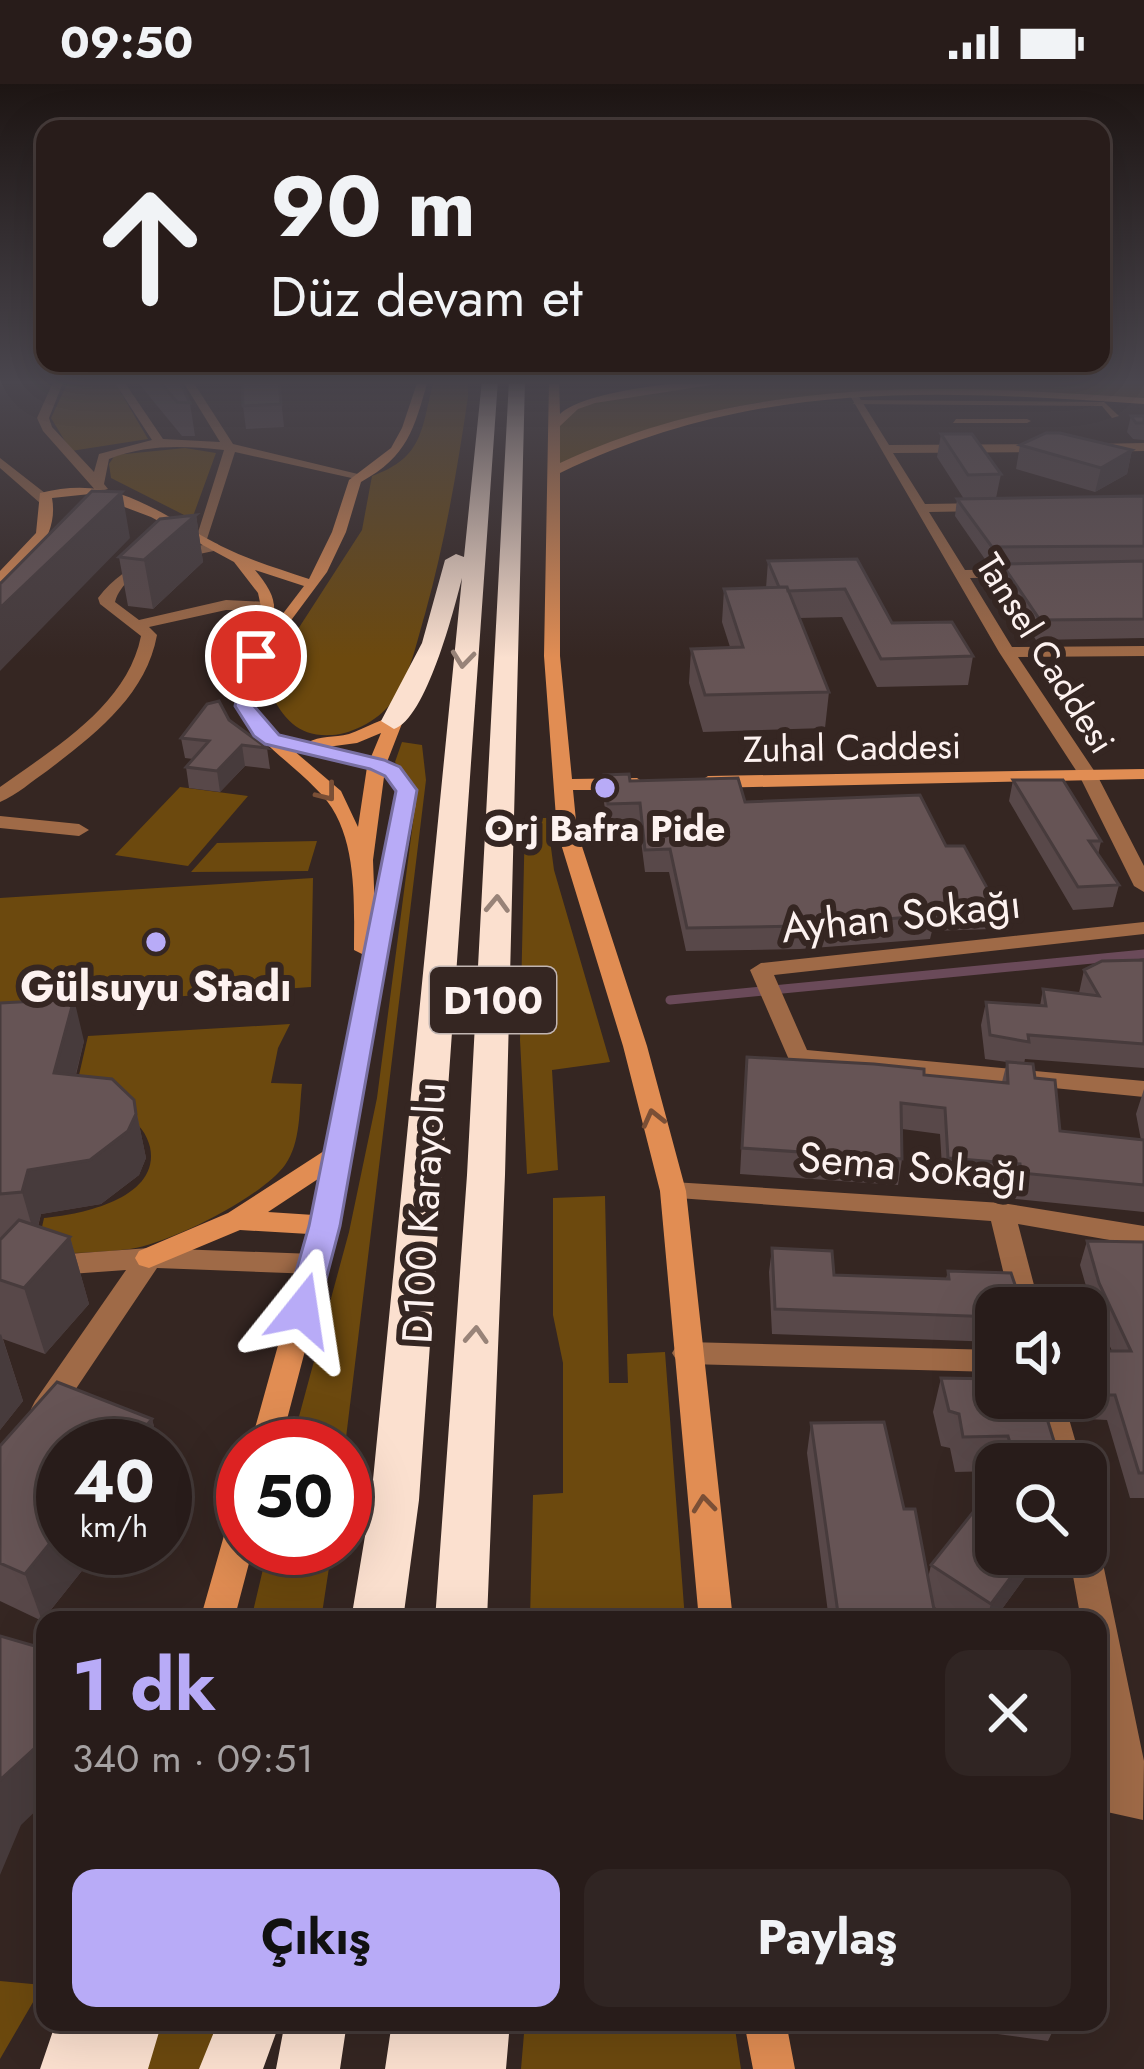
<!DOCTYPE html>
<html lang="tr">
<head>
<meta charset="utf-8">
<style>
  :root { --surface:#281c1a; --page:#302523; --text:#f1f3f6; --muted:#a5a1a2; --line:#443a39; --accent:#b8abf7 }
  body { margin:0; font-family:Jost,sans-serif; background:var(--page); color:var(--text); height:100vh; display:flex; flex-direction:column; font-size:45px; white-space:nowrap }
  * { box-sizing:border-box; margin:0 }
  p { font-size:39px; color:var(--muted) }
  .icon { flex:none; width:66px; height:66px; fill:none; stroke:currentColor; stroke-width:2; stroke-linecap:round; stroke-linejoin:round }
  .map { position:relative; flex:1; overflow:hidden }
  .drawer { position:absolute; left:36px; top:1527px; width:1071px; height:420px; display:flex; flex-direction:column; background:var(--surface); border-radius:24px; box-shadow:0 12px 48px #0002,0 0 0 3px var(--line) }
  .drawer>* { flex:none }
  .guide { position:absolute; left:36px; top:36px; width:1074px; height:252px; border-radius:24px; box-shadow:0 12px 48px #0002,0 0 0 3px var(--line); background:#281c1a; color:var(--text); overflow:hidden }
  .tools { position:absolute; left:975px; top:1203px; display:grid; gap:24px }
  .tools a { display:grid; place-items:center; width:132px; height:132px; border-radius:24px; background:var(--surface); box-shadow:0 12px 48px #0002,0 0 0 3px var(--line); font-size:60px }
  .speed { position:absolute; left:36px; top:1335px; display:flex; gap:24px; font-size:60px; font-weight:700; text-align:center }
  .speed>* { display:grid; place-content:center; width:156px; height:156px; border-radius:50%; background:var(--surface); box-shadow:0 12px 48px #0002,0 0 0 3px var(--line); line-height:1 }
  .speed small { font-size:30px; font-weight:400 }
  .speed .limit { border:18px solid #d22; background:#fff; color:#111 }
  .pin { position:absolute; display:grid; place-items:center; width:102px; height:102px; color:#fff; margin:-51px; border:6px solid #fff; border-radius:50%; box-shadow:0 3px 12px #0007 }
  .me { position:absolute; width:132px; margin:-66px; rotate:15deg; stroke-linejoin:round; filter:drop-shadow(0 0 9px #0008) }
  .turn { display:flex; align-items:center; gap:42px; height:252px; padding:0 36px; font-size:54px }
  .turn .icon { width:156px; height:156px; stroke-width:2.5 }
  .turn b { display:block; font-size:84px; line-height:102px }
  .round { display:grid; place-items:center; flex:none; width:126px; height:126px; border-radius:24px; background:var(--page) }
  .overview { display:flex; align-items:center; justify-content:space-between; height:204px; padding:0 36px }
  h1 { font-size:72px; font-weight:700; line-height:90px; color:var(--accent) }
  .primary-button { display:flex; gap:24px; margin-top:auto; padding:24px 36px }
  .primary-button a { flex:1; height:138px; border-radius:24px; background:var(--accent); color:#111; font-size:48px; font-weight:700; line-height:138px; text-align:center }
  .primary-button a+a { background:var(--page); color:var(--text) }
  .status { display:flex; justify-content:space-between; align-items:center; height:84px; padding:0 60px; background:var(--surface); direction:ltr }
  .status svg { height:33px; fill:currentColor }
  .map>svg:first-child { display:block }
  .green { fill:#6c490e }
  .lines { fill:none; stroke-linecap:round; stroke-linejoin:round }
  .stream { stroke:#6a4a59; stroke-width:9 }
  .lane { fill:#9f6a47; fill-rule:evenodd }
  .street { fill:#9f6a47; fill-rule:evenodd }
  .secondary { fill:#e18d53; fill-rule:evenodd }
  .highway { fill:#fbe0cf; fill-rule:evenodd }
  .wall { fill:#584849 }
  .shaded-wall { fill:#473b3c }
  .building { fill:#665455; stroke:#473b3c; stroke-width:3 }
  .oneway { stroke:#988378 }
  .oneway2 { stroke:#7a4f36 }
  .route { fill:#b8abf7; stroke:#786fa1; stroke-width:3 }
  .poi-dot { fill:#b8abf7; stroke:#352622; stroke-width:4.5 }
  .labels { text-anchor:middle; stroke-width:12; stroke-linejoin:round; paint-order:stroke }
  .far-street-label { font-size:36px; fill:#fdf2f0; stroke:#352622 }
  .far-poi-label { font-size:36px; font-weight:bold; fill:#fdf2f0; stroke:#352622 }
  .shield { fill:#352622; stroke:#c1b5b2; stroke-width:3 }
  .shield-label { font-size:39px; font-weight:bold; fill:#fdf2f0 }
  .street-label { font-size:42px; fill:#fdf2f0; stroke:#352622 }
  .poi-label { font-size:42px; font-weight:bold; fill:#fdf2f0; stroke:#352622 }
</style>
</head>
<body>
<div class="status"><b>09:50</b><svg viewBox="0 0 49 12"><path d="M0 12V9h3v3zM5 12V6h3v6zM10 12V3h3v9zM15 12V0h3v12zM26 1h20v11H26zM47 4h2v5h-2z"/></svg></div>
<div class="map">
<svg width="1144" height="1985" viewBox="0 0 1144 1985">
  <rect width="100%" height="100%" fill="#352622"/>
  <path class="green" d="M434 296H468V313C457 387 445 458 425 530 416 560 411 589 393 616 382 634 353 650 332 651 299 653 284 636 270 608L280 573 362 446 372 392C425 373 421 344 434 296Z
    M801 296H1144V317C1009 309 816 294 688 335 642 350 596 370 551 388L553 342 582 320 708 301Z
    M114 297 148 355 71 367 51 334 67 300Z
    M185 364 216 369 192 435 111 394 109 380 115 371Z
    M402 658 422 661 426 696 345 1362H291L349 1148 377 1014 415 723 413 702 395 678Z
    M180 703 248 712 188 782 115 771Z
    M525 734H547L554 786 610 978 552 986 558 1086 527 1090 520 956Z
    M317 757 308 787 191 788 217 759Z
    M313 794 311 903 0 925V814Z
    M290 940 278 964 271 999 302 1000C299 1026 301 1059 285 1081 262 1113 169 1160 130 1165 100 1169 67 1169 36 1170L44 1134C79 1131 161 1115 150 1063 147 1051 139 1038 127 1034 111 1028 86 1031 70 1030L88 952Z
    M605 1112 609 1299H628L627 1270 665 1268 685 1536H530L533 1411 563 1409V1279L553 1231V1114Z
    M268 1464H332L321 1536H251Z
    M0 1897 43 1901 0 1975Z
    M143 1938H224L204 1985H127Z
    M525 1938H734L741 1985H521Z"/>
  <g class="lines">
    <path class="stream" d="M670 916 1144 870"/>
    <path class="lane" d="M856 316 1104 318 1119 332 1112 334 1102 322 853 320Z
      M956 335H1027L1031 337 1027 339H953Z"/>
    <path class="street" d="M0 296H6L0 301Z
      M54 296H64L49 334 52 343 94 388 99 370 152 356 113 296H123L163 355 220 358 182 296H192L233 360 362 391 356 395 235 368 207 455 195 458 224 366C183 362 148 360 109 375L104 400 108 405 97 408 43 347 37 334Z
      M848 308H856L889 361 1052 360 1058 364 1052 368 893 369 925 420 986 419 993 423 986 427 929 428 965 486 1034 485 1041 489 1034 493 970 494 1012 563 1144 562V572L1018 573 1097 691 1144 782V808L1134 802 1079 691 999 568Z
      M1144 359V367L1092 368 1086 364 1092 360Z
      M0 374 50 413V419H40L0 384Z
      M213 459 218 460V466C183 474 127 479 115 518L139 536 226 516 269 518 274 520V526H226L149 543 157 551C146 612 94 651 47 687 32 697 17 711 0 718V703C54 664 127 622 141 552L100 520 98 514C128 475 167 468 213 459Z
      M0 732 79 740 89 746 79 752 0 744Z
      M1144 838V850L774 891 807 966 1144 997V1013L790 978 750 886 761 879Z
      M673 1098 1002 1119 1144 1142V1162L1018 1140 1040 1224H1012L991 1137 664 1113 660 1107 664 1101Z
      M149 1164 314 1170 324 1173 328 1180 324 1187 314 1190 157 1184 57 1333 46 1337 35 1333 31 1325 35 1317 126 1186 0 1195V1175Z
      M687 1258 996 1266V1288L687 1280 677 1277 672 1269 677 1261Z
      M1033 1314H1063L1082 1380H1050Z
      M1086 1456 1097 1460 1101 1470 1144 1677 1143 1736 1098 1726V1690L1110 1692 1098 1628V1536H1081L1069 1470H1086Z"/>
    <path class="secondary" d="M418 296H428C414 345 408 372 361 398L346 448 327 488 266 570 254 622 276 652 307 659C320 651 334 654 349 650 367 644 381 633 400 633L403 637 387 678 407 691 416 719 338 1141 280 1362H250L309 1150 240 1146 149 1184 139 1181 135 1174 139 1167 228 1129 327 1065 366 872 354 866C354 817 358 750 322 711 291 677 262 664 236 622L261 523 258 509 234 478 151 433 90 410 52 414C59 451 31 483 0 498V487L36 449 40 409C117 389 157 429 221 462 249 476 279 485 309 495L332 448 349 396 391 364 402 344ZM255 486 304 502 272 544C278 517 272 507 255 486ZM381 649 371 673 327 663 357 659ZM293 666 367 683 358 743 341 707ZM384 693 392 698 398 719 375 831 373 776ZM321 1093 314 1131 268 1128Z
      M549 296H559L560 330C588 304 703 295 743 296L595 319 578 325 560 342V379C750 291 940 300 1144 314V320C932 306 757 295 560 389V572L572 695 637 694 646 700 637 706H573L577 747 647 962 686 1107 733 1536H699L660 1107 623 962 557 747 544 572Z
      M1144 685V695L708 704 699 698 708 692Z
      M243 1427V1464H253L234 1536H200L227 1441 232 1431Z
      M744 1938H786L795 1985H753Z"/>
    <path class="highway" d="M482 296H498L419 1416 403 1536H351L371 1416 462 494C454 526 426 635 394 645L381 637 422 559 445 476 456 470 464 473Z
      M509 296H525L505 1091 487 1536H435L467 1091Z
      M56 1938H162L148 1985H40Z
      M218 1938H280L263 1985H199Z
      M285 1938H347L340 1985H276Z
      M392 1938H510L506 1985H385Z"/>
  </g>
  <path class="wall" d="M136 296H179L190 319 195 352H182Z
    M279 296 284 343 246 345 243 322Z
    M1131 332H1144V356L1133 355 1127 348Z
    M941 350 1001 390 996 414 1144 412V554L1036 556 999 498 1002 481H989L955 432 957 415H964L937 373Z
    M1020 361 1132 366 1127 390 1095 408 1016 385Z
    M196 431 203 478 153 525 128 522 119 473Z
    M857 475 892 539 973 572 968 601 877 603 842 533 799 534 829 608 825 644 703 648 689 599 691 565 730 563 722 538 724 505 766 504 768 477Z
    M229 636 267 664 270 685 245 682 220 708 189 704 186 683 193 675 185 674 181 654Z
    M604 691 745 718 946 762 997 822 992 845 932 847 930 855 800 865 686 867 669 788H645L639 741 608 742 603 713Z
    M1013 696 1101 757 1098 771 1119 801 1113 823 1073 826 1009 717Z
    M1144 876V984L1025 975 1024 980 1035 994 1060 1047 1141 1056 1136 1030 1144 1005V1128L1015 1115 1013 1107 943 1100 940 1050 902 1045V1075L898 1101 740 1090 745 998 924 991 1002 998 1007 978 985 975 981 941 986 918 1040 922 1043 905 1079 909 1084 886Z
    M0 919 84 957 76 991 134 1016 146 1074 139 1091 101 1120 41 1130 38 1143 70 1153 89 1220 45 1270 3 1255 23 1317 0 1346Z
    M1087 1157 1144 1158V1414H1130L1107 1336 1086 1335 1080 1314H1086V1267H1112L1092 1223 1080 1181Z
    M772 1164 834 1191 946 1195 948 1187 996 1224V1258L772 1250 769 1188Z
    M941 1294 1050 1328 1048 1336 1061 1380H996V1387L955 1388 950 1364 941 1362 933 1328Z
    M152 1335 159 1362H63V1464H100L42 1537 0 1517V1362Z
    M811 1339 904 1425 928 1494 931 1481 1042 1470 994 1536H954L933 1522 936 1536H829L807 1369Z
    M910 1938H1057L1048 1957Z"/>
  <path class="shaded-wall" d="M1132 366 1127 390 1095 408 1101 384Z
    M122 408 130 454 0 587V524Z
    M196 431 203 478 153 525 144 476Z
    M242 661 245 682 220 708 217 687Z
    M74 915 84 957 65 1032 54 989Z
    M134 1016 146 1074 139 1091 101 1120 41 1130 35 1153 22 1108 28 1086Z
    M70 1153 89 1220 45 1270 24 1204Z
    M1 1250 23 1317 0 1346V1251Z
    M152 1335 159 1362H129Z
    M63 1443V1464H100L42 1537 25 1490Z
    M1028 1470H1042L994 1536H986L991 1520Z
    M45 1646V1718L21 1741 0 1791V1696Z"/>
  <path class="building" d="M158 296H179L190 319 177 318Z
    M242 296H279L281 320 243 322Z
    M1131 332H1144V339H1136Z
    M1046 349H1060L1132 366 1101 384 1020 361Z
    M941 350H972L1001 390 968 391Z
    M92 407 122 408 0 524V500Z
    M1144 412V462L992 463 957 415Z
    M196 431 144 476 119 473 160 435Z
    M857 475 892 539 952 538 973 572 881 575 845 505 788 507 787 503H779L768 477Z
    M1144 477V535L1040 536 1002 480Z
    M787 503 829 608 705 611 691 565 743 563 724 505Z
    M219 617 229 636 267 664 242 661 217 687 186 683 209 657 181 654 207 620Z
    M629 690 630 697 738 694 745 718 920 711 946 762H964L997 822 931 824 934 831 803 842 687 844 670 765 645 766 640 719 608 720 604 691Z
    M1013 696H1063L1101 757H1089L1119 801 1078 803Z
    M1144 876V960L1028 951 1029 958 990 951 986 918 1046 922 1043 905 1099 912 1084 886 1102 877Z
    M74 915 54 989 112 995 134 1016 136 1030 128 1047 90 1076 28 1086 22 1108 0 1110V919Z
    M747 973 874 980 924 985V991L1008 999 1007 978 1033 980 1035 994 1055 996 1060 1047 1144 1056V1101L1021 1089 1020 1080 948 1074 945 1024 901 1019 902 1075 742 1064Z
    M19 1136 70 1153 24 1204 0 1196V1156Z
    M1087 1157 1144 1158V1389H1139L1115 1311H1094L1086 1285V1267H1131L1099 1199Z
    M772 1164 832 1167 834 1191 949 1195 948 1187 1011 1189 1023 1224H996V1233L775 1225Z
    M941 1294 996 1295V1314H1046L1050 1328H1045L1061 1380H1016L1008 1352 963 1353 959 1330 949 1327Z
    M57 1298 152 1335 129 1362H63V1443L25 1490 0 1479V1362Z
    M884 1338 904 1425H915L936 1536H839L811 1339Z
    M986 1412 996 1418V1470H1028L991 1520 931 1481Z
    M0 1552 45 1565V1646L37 1662 0 1696Z"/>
  <defs><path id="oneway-chevron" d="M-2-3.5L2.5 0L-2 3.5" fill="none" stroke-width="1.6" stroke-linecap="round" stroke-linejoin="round" transform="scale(3)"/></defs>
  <g class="oneway">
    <use href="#oneway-chevron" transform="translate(463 575) rotate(96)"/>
    <use href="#oneway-chevron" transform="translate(497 820) rotate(-88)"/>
    <use href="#oneway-chevron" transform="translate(476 1251) rotate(-87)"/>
  </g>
  <g class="oneway2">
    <use href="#oneway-chevron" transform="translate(327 709) rotate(52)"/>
    <use href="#oneway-chevron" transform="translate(653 1034) rotate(-104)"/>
    <use href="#oneway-chevron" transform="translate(704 1420) rotate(-96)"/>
  </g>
  <linearGradient id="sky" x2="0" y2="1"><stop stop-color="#1d1513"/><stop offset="0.52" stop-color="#4b474f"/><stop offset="1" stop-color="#4b474f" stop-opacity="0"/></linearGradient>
  <rect width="1144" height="574" fill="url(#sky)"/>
  <path class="route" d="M256 567 266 572 254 622 279 651 384 676 400 683 417 706 340 1142 318 1226 313 1234H290L285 1226 309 1142 396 707 385 692 370 685 265 660 254 652 235 622 247 572Z"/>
  <g class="poi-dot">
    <circle cx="605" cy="704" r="12"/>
    <circle cx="156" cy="858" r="12"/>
  </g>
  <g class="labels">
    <g class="far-street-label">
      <text transform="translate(1046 569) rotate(58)" y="13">Tansel Caddesi</text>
      <text transform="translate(852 663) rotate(-1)" y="13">Zuhal Caddesi</text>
    </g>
    <g class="far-poi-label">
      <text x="605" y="757">Orj Bafra Pide</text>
    </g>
    <rect class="shield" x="430" y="883" width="126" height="66" rx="9"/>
    <g class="shield-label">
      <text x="493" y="930">D100</text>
    </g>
    <g class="street-label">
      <text transform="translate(901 831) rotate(-6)" y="15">Ayhan Sokağı</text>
      <text transform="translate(913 1082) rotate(5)" y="15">Sema Sokağı</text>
      <text transform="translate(423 1129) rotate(-87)" y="15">D100 Karayolu</text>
    </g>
    <g class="poi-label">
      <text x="156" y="917">Gülsuyu Stadı</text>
    </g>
  </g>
</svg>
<div class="tools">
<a><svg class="icon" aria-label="sound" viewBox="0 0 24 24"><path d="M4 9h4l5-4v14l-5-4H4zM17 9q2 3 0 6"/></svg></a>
<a><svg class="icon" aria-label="search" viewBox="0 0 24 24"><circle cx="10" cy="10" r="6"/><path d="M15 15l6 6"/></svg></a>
</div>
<div class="speed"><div>40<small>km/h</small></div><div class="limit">50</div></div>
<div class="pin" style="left:256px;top:572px;background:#d93025"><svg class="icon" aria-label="arrive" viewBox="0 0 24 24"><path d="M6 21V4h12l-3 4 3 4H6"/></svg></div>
<svg class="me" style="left:302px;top:1226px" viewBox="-20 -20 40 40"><path d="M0-17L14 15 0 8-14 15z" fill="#b8abf7" stroke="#fff" stroke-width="4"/></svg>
<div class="guide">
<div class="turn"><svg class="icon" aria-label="ahead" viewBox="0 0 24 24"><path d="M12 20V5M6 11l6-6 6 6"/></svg><div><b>90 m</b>Düz devam et</div></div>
</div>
<section class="drawer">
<div class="overview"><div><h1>1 dk</h1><p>340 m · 09:51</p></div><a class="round"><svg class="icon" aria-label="close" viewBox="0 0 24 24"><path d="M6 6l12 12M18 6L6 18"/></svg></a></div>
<div class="primary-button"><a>Çıkış</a><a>Paylaş</a></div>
</section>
</div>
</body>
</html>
